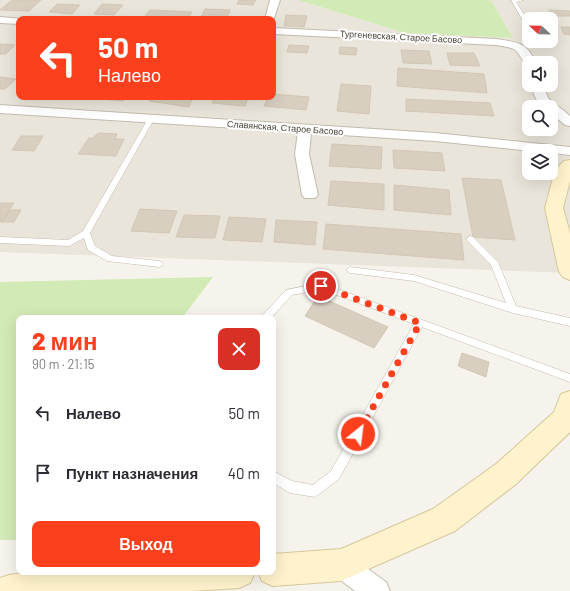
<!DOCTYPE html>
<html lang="ru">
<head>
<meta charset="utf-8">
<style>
  :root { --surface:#fff; --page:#f7f7f7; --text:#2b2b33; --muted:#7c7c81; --accent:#fc3f1d }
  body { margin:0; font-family:Barlow,sans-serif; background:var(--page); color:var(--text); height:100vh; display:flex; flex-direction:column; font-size:15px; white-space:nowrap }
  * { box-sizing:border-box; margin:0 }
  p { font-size:13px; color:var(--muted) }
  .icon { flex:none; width:22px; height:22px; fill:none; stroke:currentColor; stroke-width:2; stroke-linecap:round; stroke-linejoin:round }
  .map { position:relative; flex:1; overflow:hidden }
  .side { position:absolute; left:16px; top:315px; width:260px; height:260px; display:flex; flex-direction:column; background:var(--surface); border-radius:8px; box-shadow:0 4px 16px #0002 }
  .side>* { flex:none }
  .hud { position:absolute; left:16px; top:16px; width:260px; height:84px; border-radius:8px; box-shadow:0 4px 16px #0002; background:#fc3f1d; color:#fff; overflow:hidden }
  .needle { width:26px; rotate:292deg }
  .controls { position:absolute; left:522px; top:12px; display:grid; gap:8px }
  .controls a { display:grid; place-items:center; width:36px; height:36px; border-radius:8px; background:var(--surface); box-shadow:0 4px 16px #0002; font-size:20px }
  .pin { position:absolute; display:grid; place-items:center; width:34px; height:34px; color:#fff; margin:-17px; border:2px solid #fff; border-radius:50%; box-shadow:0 1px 4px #0007 }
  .me { position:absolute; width:44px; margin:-22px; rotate:29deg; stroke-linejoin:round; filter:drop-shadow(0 0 3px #0008) }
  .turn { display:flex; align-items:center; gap:14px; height:84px; padding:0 16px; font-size:18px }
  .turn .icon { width:52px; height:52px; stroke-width:2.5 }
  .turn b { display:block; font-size:28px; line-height:34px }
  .round { display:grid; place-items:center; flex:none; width:42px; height:42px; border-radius:8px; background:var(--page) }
  .summary { display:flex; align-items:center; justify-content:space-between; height:68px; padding:0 16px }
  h1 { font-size:24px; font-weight:800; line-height:30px; color:var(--accent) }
  .button { display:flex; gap:8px; margin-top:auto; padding:8px 16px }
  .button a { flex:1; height:46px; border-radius:8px; background:var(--accent); color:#fff; font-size:16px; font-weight:800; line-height:46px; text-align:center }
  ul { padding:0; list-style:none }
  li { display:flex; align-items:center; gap:12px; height:60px; padding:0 16px }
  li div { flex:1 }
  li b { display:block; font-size:15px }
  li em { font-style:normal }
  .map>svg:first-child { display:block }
  .residential { fill:#eae5da; fill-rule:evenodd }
  .green { fill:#d2eab5 }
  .building { fill:#d8cfc1; stroke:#d3c7b4 }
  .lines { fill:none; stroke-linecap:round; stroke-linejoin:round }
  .lane-casing { stroke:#c2bbae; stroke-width:1 }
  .street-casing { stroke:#c2bbae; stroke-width:2 }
  .secondary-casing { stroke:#d6c79b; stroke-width:2 }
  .lane { fill:#fff; fill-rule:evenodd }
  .street { fill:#fff; fill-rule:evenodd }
  .secondary { fill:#fff3cd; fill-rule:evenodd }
  .route { stroke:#fc3f1d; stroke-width:7; stroke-dasharray:0 12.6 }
  .labels { text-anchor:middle; stroke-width:4; stroke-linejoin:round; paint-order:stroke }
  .far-street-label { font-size:9px; fill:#4b4439; stroke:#fff }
</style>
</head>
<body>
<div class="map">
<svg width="570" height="591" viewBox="0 0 570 591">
  <rect width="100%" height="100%" fill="#f6f3ec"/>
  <path class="residential" d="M0 0H298L405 33 513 38 492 2 489 0H570V273L0 252ZM19 19H273V97H19ZM529 19H551V41H529ZM529 63H551V85H529ZM529 107H551V129H529ZM529 151H551V173H529Z"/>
  <path class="green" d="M298 0H489L492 2 513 38 405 33Z
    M213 277 182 318H19V540H0V282Z"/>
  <path class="building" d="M12 0H41L29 11 0 10Z
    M239 0H256L253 5 237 4Z
    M57 4 80 5 72 14 49 12Z
    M102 4 123 5 114 15 94 14Z
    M205 9 230 10 227 18 201 17Z
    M150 10 192 12 188 19 143 18Z
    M549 10 570 11V16H552Z
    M286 15 307 16 304 27 284 26Z
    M561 27H570V35L564 34Z
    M0 44 15 45 6 54H0Z
    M289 45 309 46 307 53 287 52Z
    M340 47 357 48 356 55 339 54Z
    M401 50 429 51 432 64 403 63Z
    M447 53H474L480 66 450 65Z
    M398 68 484 74 487 93 397 86Z
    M0 77 16 79 5 89H0Z
    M341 84 371 86 369 114 337 111Z
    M273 94 309 97 306 110 264 106 268 97H273Z
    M101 97H126L123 101 99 99Z
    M151 97H193L189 107 149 101Z
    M214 97H241L248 98 245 106 212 103Z
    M406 99 490 103 494 116 406 111Z
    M98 133 117 134 115 139H124L116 156 78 154 89 138H93Z
    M21 136H43L34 151 12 150Z
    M332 144 382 147 381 169 329 166Z
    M393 150 442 153 445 171 394 168Z
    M462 178 501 180 515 240 473 237Z
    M331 181 384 184V210L328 205Z
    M394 185 449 190 451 215 394 210Z
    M0 203H14L2 222H0Z
    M140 209 177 211 169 233 131 231Z
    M10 210H21L14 222H2Z
    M184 215 220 216 215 238 176 237Z
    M229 217 266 219 262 242 223 240Z
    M276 220 317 222 315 245 274 242Z
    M326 224 461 234 464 260 323 249Z
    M318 296 388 327 374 348 305 316Z
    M462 353 489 362 486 377 458 366Z"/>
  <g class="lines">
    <defs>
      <path id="lane" d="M511 0H524L516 2 529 22V28L526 26Z
        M151 117 154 119 90 233 95 246 112 256 159 261 162 262 163 264 162 266 159 267 107 261 88 250 84 238 69 246 0 243V237L68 240 83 231 148 119Z
        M470 236 473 237 498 262 516 306 570 318V326L513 313 414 281 350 273 346 270 350 267 414 275 506 303 491 265 466 239Z
        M321 283 570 374V382L422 327 339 479 315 497 290 493 273 483V471L292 481 313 485 331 471 414 324 321 289 292 295 271 318H260L286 290Z"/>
      <path id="street" d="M270 0H280L273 21V19H265Z
        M0 17 23 19H19V24L0 23Z
        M273 28 496 39C516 42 527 42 536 63H529V66L526 65C514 47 519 49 496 45L273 34Z
        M531 85H543L548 98 570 116V126L565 125 551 113V107C537 107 535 97 531 85Z
        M0 105 435 133 570 147V155L551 153V151H531L435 141 311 133 309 154 318 195 315 198H305L302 195 295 154 298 132 0 113Z
        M341 552 350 556 386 582 390 591H355L332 574 328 565 332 556Z"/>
      <path id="secondary" d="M570 160V181L563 208 570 233V280L563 277 559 272 545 208 555 170 564 161Z
        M570 391V432L516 484 455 531 341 581 273 586 262 581 258 572H273V554L341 549 433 509 496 464 554 412 561 394Z
        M31 572H255L250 583 239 588 192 591H0V578L9 575Z"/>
    </defs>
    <use href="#lane" class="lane-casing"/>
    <use href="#street" class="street-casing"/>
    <use href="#secondary" class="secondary-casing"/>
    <use href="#lane" class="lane"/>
    <use href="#street" class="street"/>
    <use href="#secondary" class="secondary"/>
  </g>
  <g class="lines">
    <path class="route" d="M321 286 420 323 358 434"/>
  </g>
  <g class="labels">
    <g class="far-street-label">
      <text transform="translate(401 37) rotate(3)" y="3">Тургеневская, Старое Басово</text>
      <text transform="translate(285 128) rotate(4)" y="3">Славянская, Старое Басово</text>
    </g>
  </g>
</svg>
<div class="controls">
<a><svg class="needle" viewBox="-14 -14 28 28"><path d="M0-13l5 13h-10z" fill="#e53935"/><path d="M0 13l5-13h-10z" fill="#7c7c81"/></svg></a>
<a><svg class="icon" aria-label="sound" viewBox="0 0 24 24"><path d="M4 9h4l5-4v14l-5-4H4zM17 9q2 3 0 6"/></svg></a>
<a><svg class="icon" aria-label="search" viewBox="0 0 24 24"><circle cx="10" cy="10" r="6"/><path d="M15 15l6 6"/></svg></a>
<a><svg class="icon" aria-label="layers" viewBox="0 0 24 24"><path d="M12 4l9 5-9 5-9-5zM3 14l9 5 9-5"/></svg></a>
</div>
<div class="pin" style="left:321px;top:286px;background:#d93025"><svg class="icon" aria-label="arrive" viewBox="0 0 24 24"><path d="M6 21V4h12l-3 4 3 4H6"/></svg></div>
<svg class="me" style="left:358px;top:434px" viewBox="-20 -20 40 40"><circle r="17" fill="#fc3f1d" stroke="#fff" stroke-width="3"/><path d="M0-11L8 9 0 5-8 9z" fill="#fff"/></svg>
<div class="hud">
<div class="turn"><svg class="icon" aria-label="left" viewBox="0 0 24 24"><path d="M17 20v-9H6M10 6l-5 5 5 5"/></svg><div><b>50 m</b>Налево</div></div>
</div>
<section class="side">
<div class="summary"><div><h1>2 мин</h1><p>90 m · 21:15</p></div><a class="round" style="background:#d93025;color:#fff"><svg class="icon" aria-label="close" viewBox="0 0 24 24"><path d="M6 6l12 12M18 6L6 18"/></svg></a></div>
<ul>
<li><svg class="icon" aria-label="left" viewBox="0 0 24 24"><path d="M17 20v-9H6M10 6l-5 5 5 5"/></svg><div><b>Налево</b></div><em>50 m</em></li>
<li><svg class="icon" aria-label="arrive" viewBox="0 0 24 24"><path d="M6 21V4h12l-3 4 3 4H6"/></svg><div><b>Пункт назначения</b></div><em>40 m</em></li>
</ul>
<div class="button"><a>Выход</a></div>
</section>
</div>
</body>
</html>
